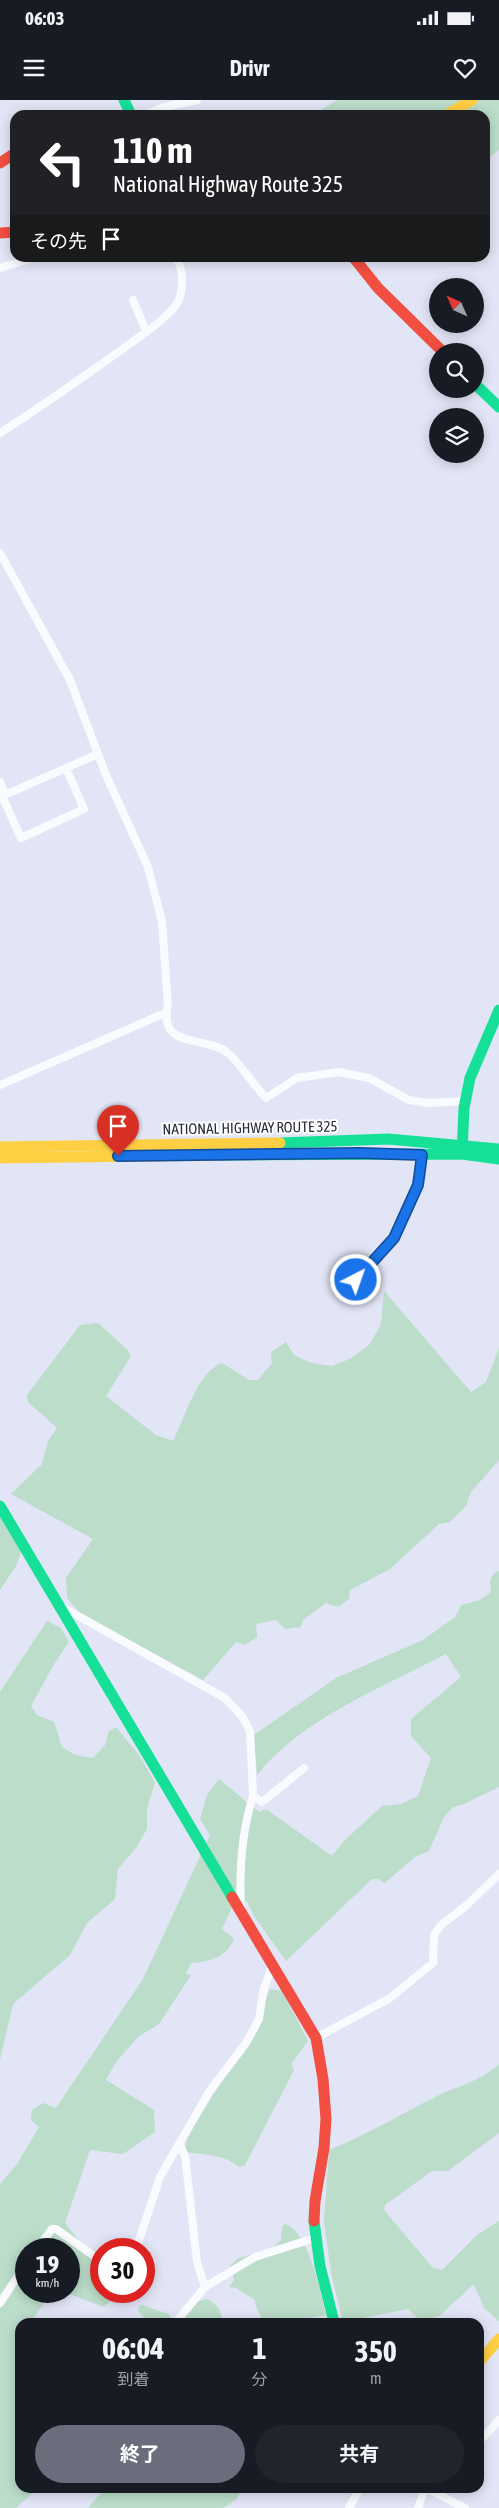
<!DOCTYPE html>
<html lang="ja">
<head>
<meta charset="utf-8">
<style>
  :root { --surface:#171b24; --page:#20242c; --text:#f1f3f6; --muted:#9ea1a6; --accent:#6a6d7b }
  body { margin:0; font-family:"Asap Condensed","Noto Sans JP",sans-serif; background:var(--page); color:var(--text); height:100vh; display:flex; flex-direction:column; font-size:19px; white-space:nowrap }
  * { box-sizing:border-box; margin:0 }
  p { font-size:16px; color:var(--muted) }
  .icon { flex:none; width:28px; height:28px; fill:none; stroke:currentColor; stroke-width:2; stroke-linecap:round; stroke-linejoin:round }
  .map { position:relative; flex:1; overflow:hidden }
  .details { position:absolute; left:15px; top:2218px; width:469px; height:175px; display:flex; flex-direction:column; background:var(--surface); border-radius:15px; box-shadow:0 2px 12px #0003 }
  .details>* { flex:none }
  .top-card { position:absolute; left:10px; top:10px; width:480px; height:152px; border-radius:15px; box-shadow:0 2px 12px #0003; background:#202124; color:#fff; overflow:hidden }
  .needle { width:32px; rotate:315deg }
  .fabs { position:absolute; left:429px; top:178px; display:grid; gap:10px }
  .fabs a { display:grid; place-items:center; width:55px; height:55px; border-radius:50%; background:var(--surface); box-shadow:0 2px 12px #0003; font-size:25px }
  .speed { position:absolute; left:15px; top:2138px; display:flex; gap:10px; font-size:25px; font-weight:700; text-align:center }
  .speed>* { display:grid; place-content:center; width:65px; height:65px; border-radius:50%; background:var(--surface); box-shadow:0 2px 12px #0003; line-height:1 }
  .speed small { font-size:12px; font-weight:400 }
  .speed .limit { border:8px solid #d22; background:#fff; color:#111 }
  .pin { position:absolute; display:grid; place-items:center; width:42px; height:42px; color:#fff; margin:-51px -21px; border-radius:50% 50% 50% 0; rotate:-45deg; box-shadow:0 0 5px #0007 }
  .pin .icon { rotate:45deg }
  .me { position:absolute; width:55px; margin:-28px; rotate:41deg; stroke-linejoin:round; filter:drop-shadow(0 0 4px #0008) }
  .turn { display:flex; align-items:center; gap:18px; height:105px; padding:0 20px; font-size:22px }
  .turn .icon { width:65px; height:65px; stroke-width:2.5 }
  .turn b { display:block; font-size:35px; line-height:42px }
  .then { display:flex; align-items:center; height:48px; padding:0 20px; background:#0003; gap:10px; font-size:19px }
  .eta { display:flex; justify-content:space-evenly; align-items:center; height:85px; text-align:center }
  .eta b { font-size:30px; font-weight:700; line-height:35px }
  .primary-button { display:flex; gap:10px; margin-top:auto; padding:10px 20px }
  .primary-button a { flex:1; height:58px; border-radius:30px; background:var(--accent); color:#fff; font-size:20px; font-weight:700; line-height:58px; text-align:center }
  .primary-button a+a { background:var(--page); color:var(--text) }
  .status { display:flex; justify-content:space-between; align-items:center; height:35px; padding:0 25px; background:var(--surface); direction:ltr }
  .status svg { height:14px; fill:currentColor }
  header { display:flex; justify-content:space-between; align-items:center; height:65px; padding:0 20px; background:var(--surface); font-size:22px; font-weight:700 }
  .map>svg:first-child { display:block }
  .green { fill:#bbddc9 }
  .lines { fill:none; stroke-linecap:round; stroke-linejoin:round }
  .street { stroke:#fafbfe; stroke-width:8 }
  .fast { stroke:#16e098; stroke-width:11 }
  .slow { stroke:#ffcf43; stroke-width:11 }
  .jam { stroke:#f24e42; stroke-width:11 }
  .route-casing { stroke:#114b97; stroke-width:12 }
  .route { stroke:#1a73e8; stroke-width:9 }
  .labels { text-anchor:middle; stroke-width:4; stroke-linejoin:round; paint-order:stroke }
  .street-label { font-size:15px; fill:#2a2d3a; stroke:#fff }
</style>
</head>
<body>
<div class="status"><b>06:03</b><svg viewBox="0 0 49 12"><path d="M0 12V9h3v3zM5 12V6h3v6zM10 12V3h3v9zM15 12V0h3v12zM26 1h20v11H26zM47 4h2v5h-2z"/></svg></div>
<header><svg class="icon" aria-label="menu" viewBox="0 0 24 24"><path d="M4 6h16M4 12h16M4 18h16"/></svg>Drivr<svg class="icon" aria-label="heart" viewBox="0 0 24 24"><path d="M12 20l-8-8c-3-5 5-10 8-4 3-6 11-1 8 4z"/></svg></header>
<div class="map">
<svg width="499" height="2408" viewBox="0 0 499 2408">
  <rect width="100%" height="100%" fill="#e1e5f5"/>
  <path class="green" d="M337 0H499V50L485 60V15H313Z
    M384 1191 471 1292 486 1282 499 1248V1360L471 1392 466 1406 450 1422 439 1424 390 1469 350 1490 349 1499 338 1507 326 1503 304 1519 300 1527 285 1529 276 1520 256 1524 257 1537 245 1545 236 1542 203 1580 80 1513 67 1498 66 1478 93 1439 11 1394 42 1364 48 1341 57 1328 28 1302 27 1295 80 1225 98 1223 127 1249 131 1256 106 1296 156 1335 173 1341C185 1318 197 1272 222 1263L249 1280H258L272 1263 271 1252 286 1242 294 1255 311 1263 332 1266 352 1258 370 1244 381 1224Z
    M0 1416 21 1452 16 1466 0 1490Z
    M499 1471V1687L464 1704 453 1707 444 1717 429 1751 415 1757 385 1783 378 1779H372L286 1861 254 1816 247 1801 232 1807 222 1829 234 1839C227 1857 209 1862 191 1863L186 1874 191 1875 159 1924 139 1936 116 1962 106 1980 154 2010 155 2032 123 2054 90 2050 65 2123 101 2168V2191H114L115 2196 104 2207 61 2191H69V2149H26V2191H51L46 2195C44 2208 34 2213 33 2222H20V2388H38L16 2408H0V2084L17 2064 39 2027 31 2020 32 2010 43 2003 56 2008 143 1879 210 1735 200 1719 207 1695 219 1679 259 1712 266 1709 332 1756 344 1741 382 1706 401 1704 418 1696 431 1658 411 1636V1619L461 1577 446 1554C381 1588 303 1618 257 1675L254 1635 336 1578 423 1540 455 1517 461 1505 480 1500 491 1492 490 1481 494 1473Z
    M47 1521 61 1528 69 1542 54 1564 31 1606 37 1615 54 1622 62 1647 75 1655 93 1658 105 1645 109 1631 116 1627 139 1655 155 1683 147 1708V1729L136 1748 118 1769 115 1799 87 1823 70 1855 13 1904 0 1960V1592Z
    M270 1889 282 1891 308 1941 291 1964 294 1970 245 2065 239 2067C223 2054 205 2055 185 2052L187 2039 197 2021 225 1976 248 1944Z
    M499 1964V2033L448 2071H432L385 2105 384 2110 433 2168 442 2170 477 2135 499 2121V2221L484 2208 474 2184 439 2216 421 2221 408 2209 343 2222 331 2172 324 2121 329 2050C366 2035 400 2015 435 1997 457 1986 482 1981 499 1964Z
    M285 2124C309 2131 320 2193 326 2215 304 2219 285 2222 262 2222 262 2214 255 2209 255 2200L236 2188 229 2187 234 2180 230 2166 238 2158 270 2150 281 2140 282 2127Z
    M208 2199 219 2208 223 2222H181L195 2202Z
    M143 2205 168 2214 175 2222H149L138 2211 139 2206Z
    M105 2388H243L236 2400 223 2408H88Z"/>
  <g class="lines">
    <path class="street" d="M145 15 164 7 197 0
      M0 168 33 158
      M133 200 146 231
      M0 333C41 307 80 279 120 251 138 237 161 224 176 205 184 194 184 168 176 158
      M0 453 70 580 106 675 148 767 162 822 168 904C157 950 206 935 228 953 241 964 253 985 266 998L297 978 339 972 369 978 409 1000 429 1003 465 1001
      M0 682 5 695
      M2 696 21 738 84 709 66 668
      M0 697 98 654
      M0 985 165 913
      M356 1180 394 1138 418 1085 423 1055
      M62 1507 225 1598 242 1616 250 1631 253 1696 262 1702 304 1668
      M241 1810C239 1771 241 1734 253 1696
      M316 1938 390 1898 433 1863 434 1835 440 1826 468 1804 499 1774
      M179 2044 185 2056 197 2162 205 2187 255 2157 315 2138
      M37 2149 52 2129H56L101 2161
      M136 2149 160 2077 209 1992 246 1943 259 1919 263 1892 272 1866
      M0 2203 26 2164
      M176 2222 205 2187
      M479 2342 499 2320
      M426 2388 465 2408
      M349 2408 360 2388
      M418 2408 425 2388"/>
    <path class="fast" d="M124 0 131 15
      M475 284 499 307
      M280 1043 388 1039 499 1049
      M462 1053 464 1008 470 978 499 910
      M218 1055 462 1054 499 1059
      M0 1406 232 1797
      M314 2121 320 2166 334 2222"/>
    <path class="slow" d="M446 15 472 0
      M0 1047 280 1043
      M0 1058 218 1055
      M479 2262 499 2239"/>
    <path class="jam" d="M0 63 15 53
      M0 133 15 132
      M354 158 378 188 442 251
      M232 1797 316 1938 323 1979 326 2019 324 2048 315 2101 314 2121"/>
  </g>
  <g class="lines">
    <defs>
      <path id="route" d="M118 1056 360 1053 422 1055 418 1085 394 1138 356 1180"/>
    </defs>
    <use href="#route" class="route-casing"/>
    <use href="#route" class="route"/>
  </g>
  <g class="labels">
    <g class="street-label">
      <text transform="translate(250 1028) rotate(-1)" y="5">NATIONAL HIGHWAY ROUTE 325</text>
    </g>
  </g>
</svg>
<div class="fabs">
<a><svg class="needle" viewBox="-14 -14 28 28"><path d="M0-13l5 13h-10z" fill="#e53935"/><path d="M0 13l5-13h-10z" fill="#9ea1a6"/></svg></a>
<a><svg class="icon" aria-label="search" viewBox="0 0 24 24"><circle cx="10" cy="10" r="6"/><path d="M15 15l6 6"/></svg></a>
<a><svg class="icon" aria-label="layers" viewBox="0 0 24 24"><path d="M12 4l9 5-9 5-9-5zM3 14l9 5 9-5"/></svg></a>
</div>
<div class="speed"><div>19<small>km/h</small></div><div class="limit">30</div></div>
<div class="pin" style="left:118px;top:1056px;background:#d93025"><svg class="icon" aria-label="arrive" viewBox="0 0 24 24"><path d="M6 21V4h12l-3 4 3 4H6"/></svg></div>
<svg class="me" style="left:356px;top:1180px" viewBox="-20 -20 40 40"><circle r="17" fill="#1a73e8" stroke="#fff" stroke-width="3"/><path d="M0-11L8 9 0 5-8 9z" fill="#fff"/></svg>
<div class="top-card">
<div class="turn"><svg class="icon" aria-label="left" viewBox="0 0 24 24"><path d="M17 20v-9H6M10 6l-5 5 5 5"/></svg><div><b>110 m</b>National Highway Route 325</div></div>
<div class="then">その先<svg class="icon" aria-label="arrive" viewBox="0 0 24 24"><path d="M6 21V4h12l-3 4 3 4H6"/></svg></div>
</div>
<section class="details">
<div class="eta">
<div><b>06:04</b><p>到着</p></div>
<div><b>1</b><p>分</p></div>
<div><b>350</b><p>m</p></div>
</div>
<div class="primary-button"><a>終了</a><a>共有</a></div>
</section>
</div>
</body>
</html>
